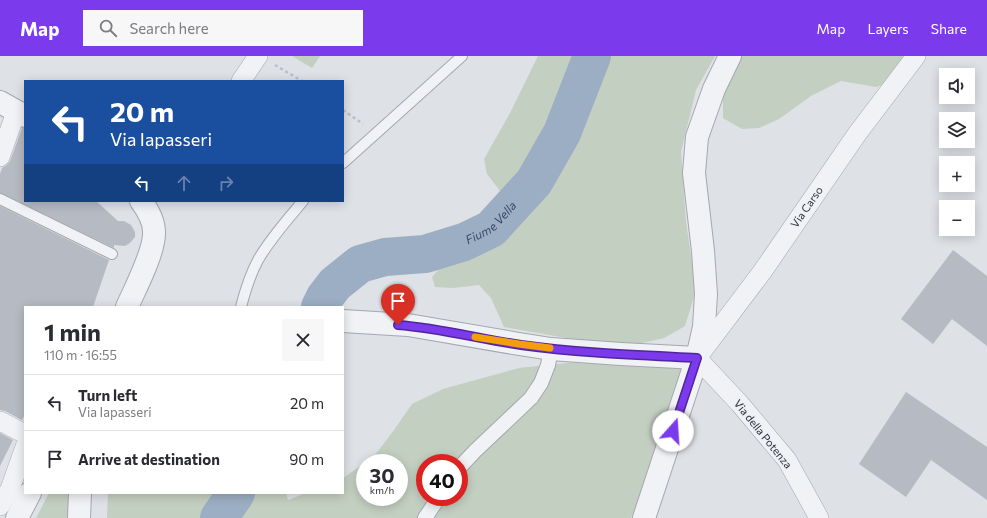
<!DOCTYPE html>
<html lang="en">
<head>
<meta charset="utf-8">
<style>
  :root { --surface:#fff; --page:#f7f7f7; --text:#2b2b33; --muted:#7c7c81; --line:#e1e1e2; --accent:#7c3aed }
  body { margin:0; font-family:Commissioner,sans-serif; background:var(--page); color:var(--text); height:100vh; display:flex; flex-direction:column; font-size:15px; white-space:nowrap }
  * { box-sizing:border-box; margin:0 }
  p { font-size:13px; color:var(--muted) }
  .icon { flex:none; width:22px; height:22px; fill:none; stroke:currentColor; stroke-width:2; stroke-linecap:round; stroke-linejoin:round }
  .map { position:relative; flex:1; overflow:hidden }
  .sheet { position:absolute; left:24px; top:250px; width:320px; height:188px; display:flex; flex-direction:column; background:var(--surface); border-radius:0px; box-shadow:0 2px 10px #0003 }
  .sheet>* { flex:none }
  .banner { position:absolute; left:24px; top:24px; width:320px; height:122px; border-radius:0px; box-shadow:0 2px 10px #0003; background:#1a4fa0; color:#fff; overflow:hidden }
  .buttons { position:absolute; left:939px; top:12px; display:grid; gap:8px }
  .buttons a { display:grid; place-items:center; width:36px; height:36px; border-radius:0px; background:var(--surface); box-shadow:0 2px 10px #0003; font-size:20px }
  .speed { position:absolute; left:356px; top:398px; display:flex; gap:8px; font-size:20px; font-weight:700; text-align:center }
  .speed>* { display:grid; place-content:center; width:52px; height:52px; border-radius:50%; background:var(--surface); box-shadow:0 2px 10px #0003; line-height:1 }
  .speed small { font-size:10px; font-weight:400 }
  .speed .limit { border:6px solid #d22; background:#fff; color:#111 }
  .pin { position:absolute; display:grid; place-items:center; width:34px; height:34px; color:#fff; margin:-41px -17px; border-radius:50% 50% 50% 0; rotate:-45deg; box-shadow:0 0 4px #0007 }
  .pin .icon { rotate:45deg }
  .me { position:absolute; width:44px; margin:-22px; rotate:19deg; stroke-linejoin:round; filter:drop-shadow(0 0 3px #0008) }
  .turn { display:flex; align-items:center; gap:14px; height:84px; padding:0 20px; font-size:18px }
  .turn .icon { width:52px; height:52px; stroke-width:2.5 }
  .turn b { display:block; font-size:28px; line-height:34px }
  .lanes { display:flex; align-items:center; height:38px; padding:0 20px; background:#0003; justify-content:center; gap:20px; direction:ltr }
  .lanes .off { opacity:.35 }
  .round { display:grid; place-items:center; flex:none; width:42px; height:42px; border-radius:0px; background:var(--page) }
  .headline { display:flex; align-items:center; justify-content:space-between; height:68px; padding:0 20px }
  h1 { font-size:24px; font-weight:700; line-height:30px }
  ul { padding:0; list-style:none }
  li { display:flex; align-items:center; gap:12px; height:56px; padding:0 20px; border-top:1px solid var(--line) }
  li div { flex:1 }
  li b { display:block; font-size:15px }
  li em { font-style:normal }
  header { display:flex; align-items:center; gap:24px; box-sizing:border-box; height:56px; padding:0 20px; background:var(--accent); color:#fff }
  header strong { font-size:19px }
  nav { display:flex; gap:22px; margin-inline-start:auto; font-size:14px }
  .search { width:280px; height:36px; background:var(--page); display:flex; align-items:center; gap:10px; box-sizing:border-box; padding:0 14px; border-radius:0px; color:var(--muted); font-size:15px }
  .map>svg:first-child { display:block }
  .green { fill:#c3cfc0; fill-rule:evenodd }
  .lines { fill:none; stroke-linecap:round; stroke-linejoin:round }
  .river { stroke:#9caec3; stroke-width:38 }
  .building { fill:#b6bac2 }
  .service-casing { stroke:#a4a8af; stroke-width:12 }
  .pedestrian-casing { stroke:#a4a8af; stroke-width:16 }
  .minor-casing { stroke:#a4a8af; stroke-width:20 }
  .tertiary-casing { stroke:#a4a8af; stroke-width:24 }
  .path { stroke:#bcbfc5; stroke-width:2.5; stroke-dasharray:3 3; stroke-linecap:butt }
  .service { stroke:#f0f2f5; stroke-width:10 }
  .pedestrian { stroke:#f0f2f5; stroke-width:14 }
  .minor { stroke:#f0f2f5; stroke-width:19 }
  .tertiary { stroke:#f0f2f5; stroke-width:22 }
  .route-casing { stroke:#51269a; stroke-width:10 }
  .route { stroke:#7c3aed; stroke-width:7 }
  .slow { stroke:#f59e0b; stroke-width:7 }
  .labels { text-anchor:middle; stroke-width:3; stroke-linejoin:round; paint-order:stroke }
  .street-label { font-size:11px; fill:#292f3b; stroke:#edf0f4 }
  .water-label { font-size:12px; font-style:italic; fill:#364c6b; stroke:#edf0f4 }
</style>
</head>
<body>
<header>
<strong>Map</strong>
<div class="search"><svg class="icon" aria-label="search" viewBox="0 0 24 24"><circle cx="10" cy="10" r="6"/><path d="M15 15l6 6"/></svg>Search here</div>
<nav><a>Map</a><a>Layers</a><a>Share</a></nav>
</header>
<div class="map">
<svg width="987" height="462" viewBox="0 0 987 462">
  <rect width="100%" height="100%" fill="#dee1e6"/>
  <path class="green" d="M292 0H320L312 12Z
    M538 0H715L696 34 681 96 686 166 696 234 685 270 664 282 633 289 583 285 504 271 491 242 479 229 453 232 435 231 432 221 440 212 478 193 496 149 500 135 487 118 484 103 510 57Z
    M734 0H909L886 28 876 31 841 25 811 40 779 63 759 72 742 73 723 62V38Z
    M614 302 688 314 641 440 631 462H107L108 437H286L288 444 306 437H343V422L365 407V441H399V407H365L372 403 394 374 412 348 443 333 519 312ZM425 407H459V441H425Z
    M49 437H71L69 462H36Z"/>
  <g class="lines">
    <g class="river">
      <path id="s1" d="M320 251 325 241 335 228 360 208 385 201 425 198 464 186 491 173 534 126 562 77 592 0"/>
      <path d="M219 462 236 437"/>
    </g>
  </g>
  <path class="building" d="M22 72H25V145H96L118 165H124L131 169 135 176V181L130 187 125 190 114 189V192L0 137V118L2 112 7 109 10 105Z
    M0 150 109 204 93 251H25V358L22 364 5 355 0 354Z
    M953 194 987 220V290L952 263 933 288 901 263Z
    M906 336 987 391V444L931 404 906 441 859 408Z
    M0 377 13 384 0 410Z"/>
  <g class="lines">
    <defs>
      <path id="service" d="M343 107 462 0
        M0 143 112 198
        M241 251C245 235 250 219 258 204 270 183 287 164 303 145"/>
      <path id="pedestrian" d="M459 412 475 395 531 342 541 327 548 309 551 293
        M425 462 439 441"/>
      <g id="minor">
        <path d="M241 25 258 0"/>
        <path d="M0 101 16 56"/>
        <path d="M0 365 25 378"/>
        <path d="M0 450 10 433 25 391"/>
        <path id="s2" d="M819 462 787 404 740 348 697 302 762 216 857 78 916 0"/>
      </g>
      <path id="tertiary" d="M0 46 25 60
        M127 251C135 233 155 195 154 176 154 165 147 153 141 145
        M343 265 408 269 519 288 551 293 621 298 697 302
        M17 462 30 437
        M79 462 80 437
        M644 462 697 302 704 271 706 238 703 195 694 117 697 81 714 33 730 0"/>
    </defs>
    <use href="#service" class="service-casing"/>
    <use href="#pedestrian" class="pedestrian-casing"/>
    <use href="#minor" class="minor-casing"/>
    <use href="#tertiary" class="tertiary-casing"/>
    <path class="path" d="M275 9 302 25
      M343 54 363 68"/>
    <use href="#service" class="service"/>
    <use href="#pedestrian" class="pedestrian"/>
    <use href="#minor" class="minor"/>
    <use href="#tertiary" class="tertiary"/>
  </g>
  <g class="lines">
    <defs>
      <path id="route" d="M398 269C439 272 480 283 521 289 579 297 638 299 697 302L673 375"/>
    </defs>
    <use href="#route" class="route-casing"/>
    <use href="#route" class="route"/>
    <path class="slow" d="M475 281 519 288 550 292"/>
  </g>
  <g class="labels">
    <g class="street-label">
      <text dy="4" stroke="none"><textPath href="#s2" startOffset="389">Via Carso</textPath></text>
      <text transform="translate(763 378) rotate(51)" y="4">Via della Potenza</text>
    </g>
    <g class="water-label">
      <text dy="4" stroke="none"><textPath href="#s1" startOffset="200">Fiume Vella</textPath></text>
    </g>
  </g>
</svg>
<div class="buttons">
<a><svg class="icon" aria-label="sound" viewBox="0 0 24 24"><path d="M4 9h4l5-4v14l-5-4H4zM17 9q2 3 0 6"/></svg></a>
<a><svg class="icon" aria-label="layers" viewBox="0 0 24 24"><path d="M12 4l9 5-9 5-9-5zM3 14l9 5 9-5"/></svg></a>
<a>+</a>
<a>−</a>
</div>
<div class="speed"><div>30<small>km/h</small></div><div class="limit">40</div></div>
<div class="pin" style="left:398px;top:269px;background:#d93025"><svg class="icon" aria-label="arrive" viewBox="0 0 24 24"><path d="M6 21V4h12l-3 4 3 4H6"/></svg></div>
<svg class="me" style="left:673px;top:375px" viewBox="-20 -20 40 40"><circle r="19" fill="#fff"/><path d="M0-13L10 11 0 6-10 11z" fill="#7c3aed"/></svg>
<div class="banner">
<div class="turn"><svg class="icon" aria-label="left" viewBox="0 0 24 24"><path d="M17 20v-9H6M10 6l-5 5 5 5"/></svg><div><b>20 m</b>Via Iapasseri</div></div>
<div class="lanes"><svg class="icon" aria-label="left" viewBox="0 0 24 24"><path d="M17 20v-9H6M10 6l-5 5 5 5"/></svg><svg class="icon off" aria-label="ahead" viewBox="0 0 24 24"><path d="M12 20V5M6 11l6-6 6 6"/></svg><svg class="icon off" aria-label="right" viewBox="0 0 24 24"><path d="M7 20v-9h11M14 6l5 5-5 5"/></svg></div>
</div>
<section class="sheet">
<div class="headline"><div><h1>1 min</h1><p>110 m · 16:55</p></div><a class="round"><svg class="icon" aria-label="close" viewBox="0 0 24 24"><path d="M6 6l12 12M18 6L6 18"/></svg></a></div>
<ul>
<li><svg class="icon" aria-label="left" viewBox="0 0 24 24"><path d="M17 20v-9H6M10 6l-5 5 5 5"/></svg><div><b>Turn left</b><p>Via Iapasseri</p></div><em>20 m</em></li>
<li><svg class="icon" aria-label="arrive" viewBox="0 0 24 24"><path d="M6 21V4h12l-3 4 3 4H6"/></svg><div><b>Arrive at destination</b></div><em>90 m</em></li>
</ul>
</section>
</div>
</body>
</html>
